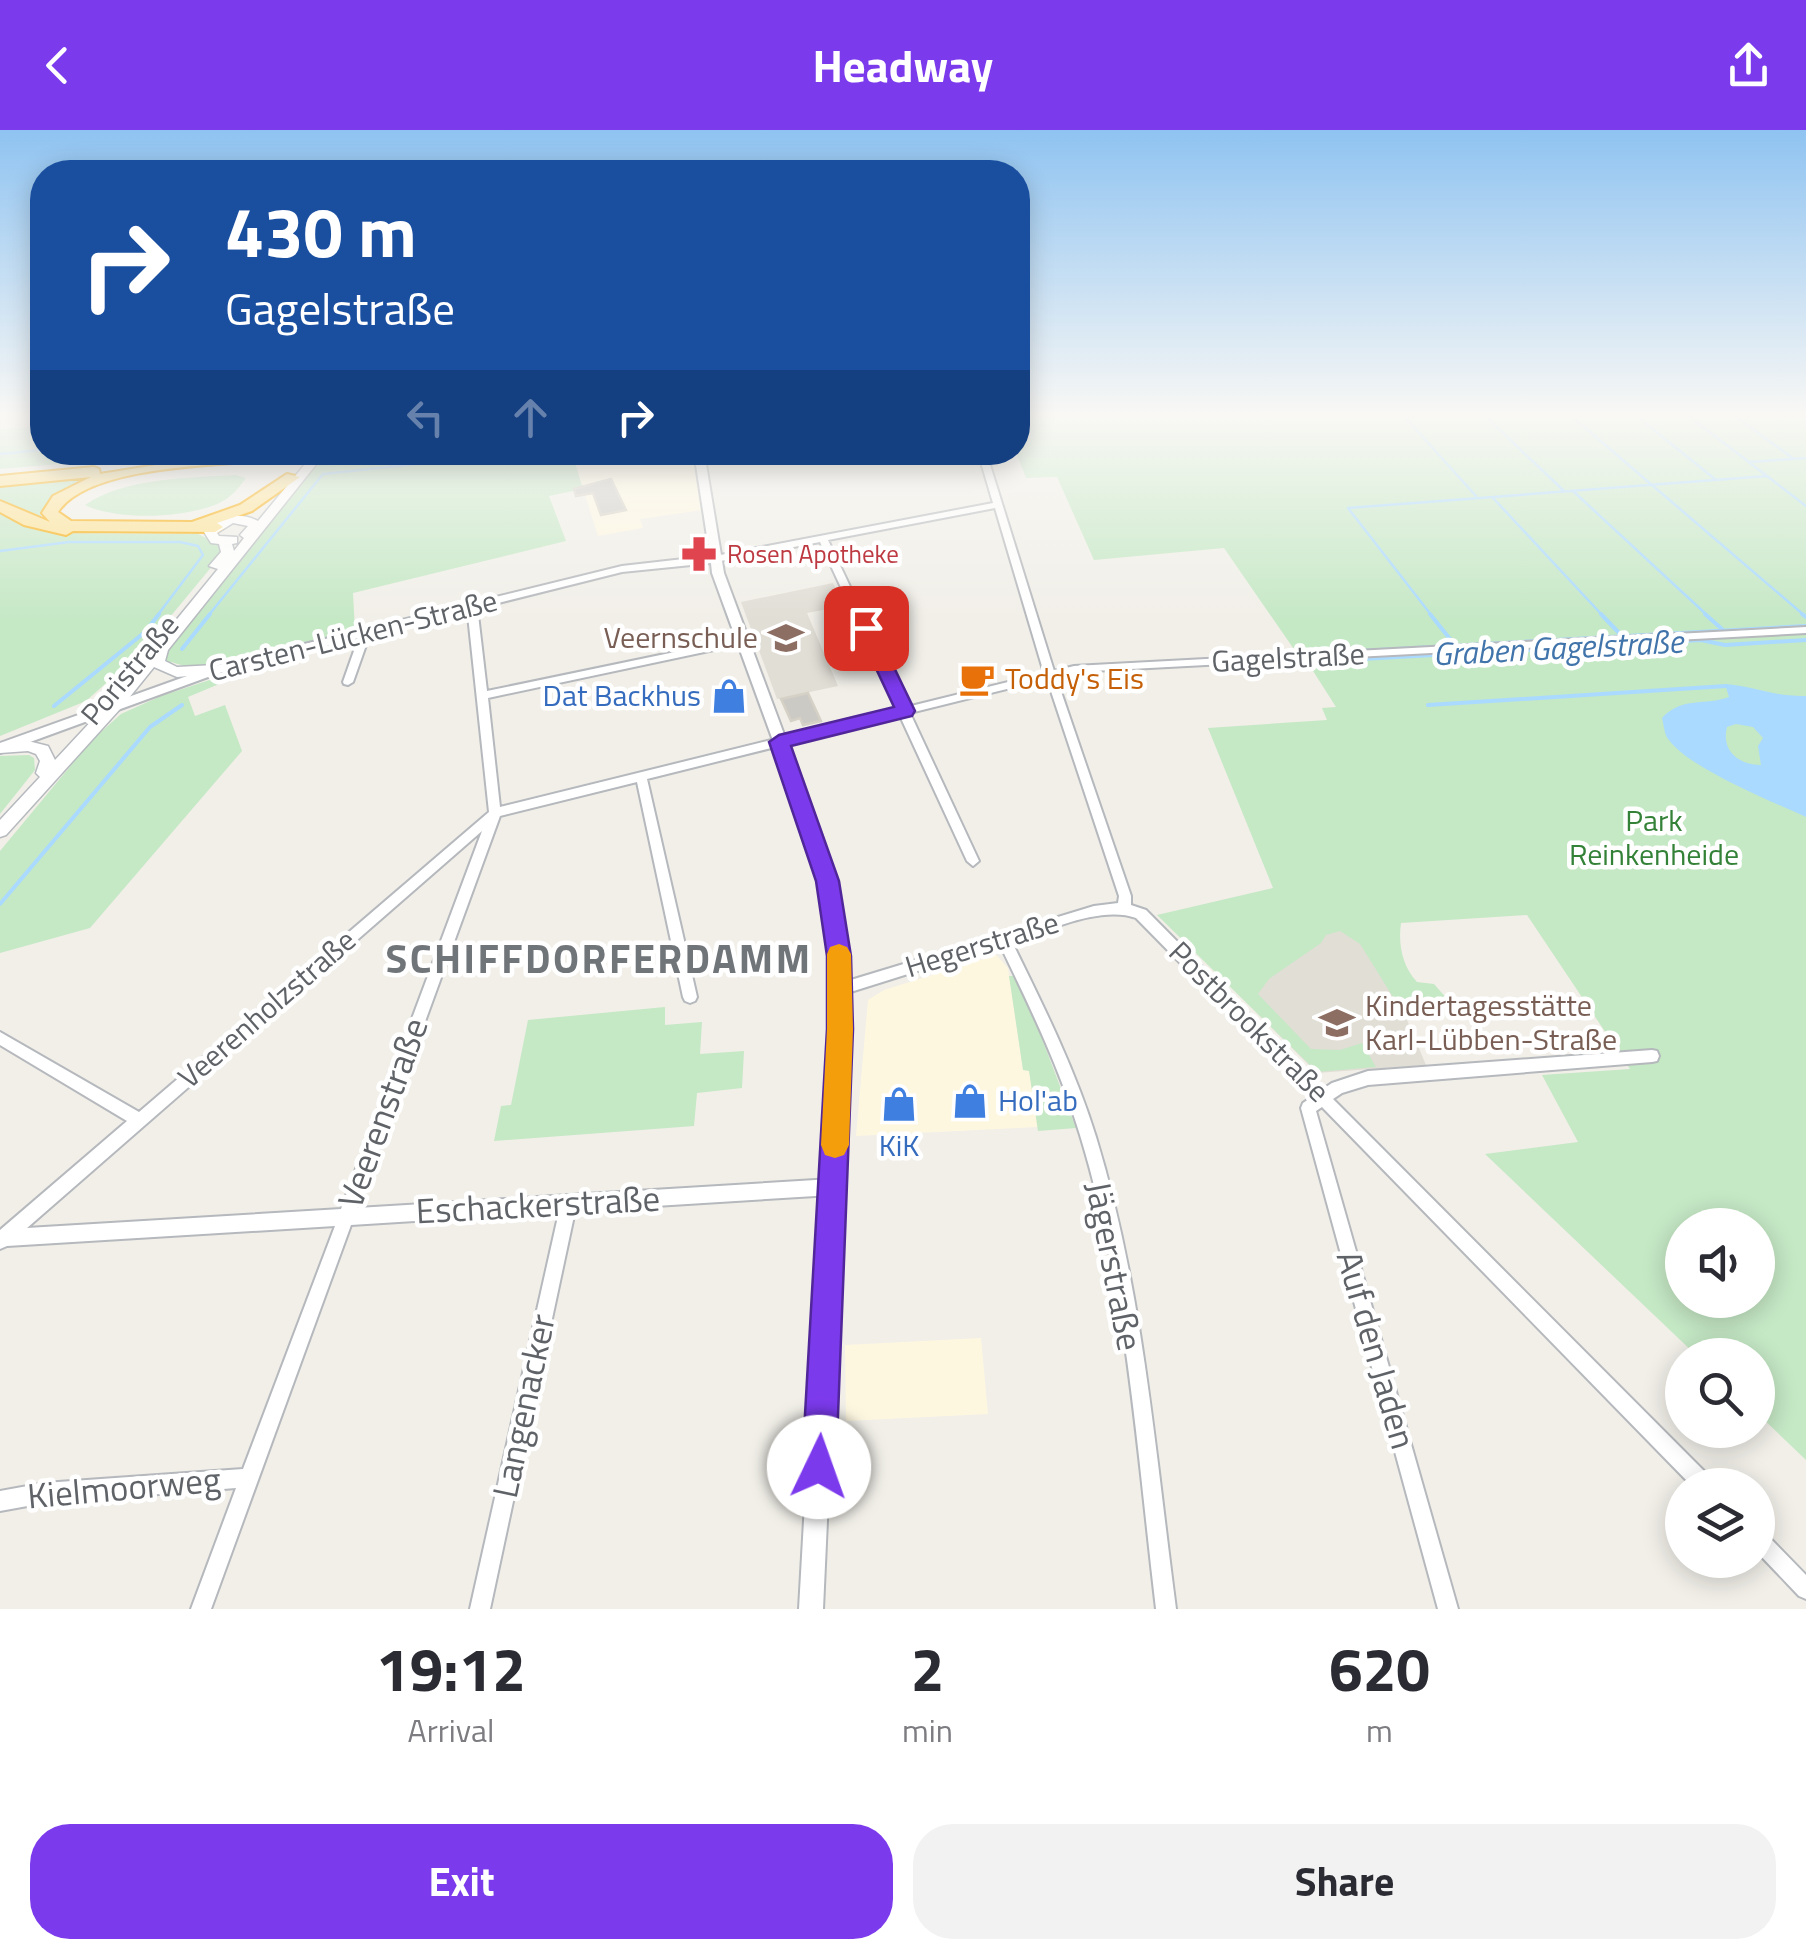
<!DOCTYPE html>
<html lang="en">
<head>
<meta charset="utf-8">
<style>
  :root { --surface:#fff; --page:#f2f2f3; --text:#2b2b33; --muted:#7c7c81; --accent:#7c3aed }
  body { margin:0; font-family:"Titillium Web",sans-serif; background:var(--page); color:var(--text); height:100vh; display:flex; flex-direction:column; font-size:38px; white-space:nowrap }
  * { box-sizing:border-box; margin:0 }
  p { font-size:32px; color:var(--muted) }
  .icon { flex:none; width:55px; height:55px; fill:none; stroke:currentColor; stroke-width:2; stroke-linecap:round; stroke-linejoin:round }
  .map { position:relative; height:1479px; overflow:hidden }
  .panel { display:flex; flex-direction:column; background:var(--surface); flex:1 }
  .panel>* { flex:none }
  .top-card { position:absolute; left:30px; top:30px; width:1000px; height:305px; border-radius:40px; box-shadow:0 5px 25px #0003; background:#1a4fa0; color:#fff; overflow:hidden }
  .controls { position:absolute; left:1665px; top:1078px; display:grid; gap:20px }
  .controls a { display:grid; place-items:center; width:110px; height:110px; border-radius:50%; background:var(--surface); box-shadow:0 5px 25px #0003; font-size:50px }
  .pin { position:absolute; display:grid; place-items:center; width:85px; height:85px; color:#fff; margin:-42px; border-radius:20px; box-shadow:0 5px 15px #0006 }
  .me { position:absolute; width:110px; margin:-55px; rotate:3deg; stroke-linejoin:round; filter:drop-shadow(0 0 8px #0008) }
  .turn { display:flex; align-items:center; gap:35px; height:210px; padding:0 30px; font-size:45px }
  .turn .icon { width:130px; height:130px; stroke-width:2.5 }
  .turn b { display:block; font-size:70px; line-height:85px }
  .lanes { display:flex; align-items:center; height:95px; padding:0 30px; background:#0003; justify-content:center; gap:50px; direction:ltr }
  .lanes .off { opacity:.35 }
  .eta { display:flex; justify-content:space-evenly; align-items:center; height:170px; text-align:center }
  .eta b { font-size:60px; font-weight:700; line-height:70px }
  .primary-button { display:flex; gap:20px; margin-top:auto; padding:20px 30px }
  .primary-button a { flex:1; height:115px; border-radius:40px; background:var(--accent); color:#fff; font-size:40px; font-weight:700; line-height:115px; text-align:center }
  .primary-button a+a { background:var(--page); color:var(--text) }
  header { display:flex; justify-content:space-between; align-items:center; height:130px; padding:0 30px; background:var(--accent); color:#fff; font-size:45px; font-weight:700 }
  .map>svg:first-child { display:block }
  .commercial { fill:#fef7e0 }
  .education { fill:#e1ded6 }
  .green { fill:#c5e8c5; fill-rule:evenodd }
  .water { fill:#aadaff; fill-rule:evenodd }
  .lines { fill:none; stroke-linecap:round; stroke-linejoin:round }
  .stream-far1 { stroke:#aadaff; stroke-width:2.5 }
  .stream { stroke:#aadaff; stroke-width:4 }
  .building { fill:#cccac5; stroke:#d6d1c6; stroke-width:2.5 }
  .minor-casing { stroke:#b5b8bc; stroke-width:4 }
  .tertiary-casing { stroke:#b5b8bc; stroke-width:4 }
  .secondary-casing { stroke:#b6babf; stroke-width:3 }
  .motorway-casing { stroke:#f9ab00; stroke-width:4 }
  .minor { fill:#fff; fill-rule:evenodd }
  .tertiary { fill:#fff; fill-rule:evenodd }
  .secondary { fill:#fff; fill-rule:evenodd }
  .motorway { fill:#fde293; fill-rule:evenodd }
  .motorway-bridge-casing { stroke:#f9ab00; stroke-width:19; stroke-linecap:butt }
  .motorway-bridge { stroke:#fde293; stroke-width:16 }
  .route { fill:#7c3aed; stroke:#51269a; stroke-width:2.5 }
  .slow { fill:#f59e0b }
  .labels { text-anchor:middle; stroke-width:9; stroke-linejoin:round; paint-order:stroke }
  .far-health-label { font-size:25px; fill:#be3a42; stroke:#fff; text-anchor:start }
  .street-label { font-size:30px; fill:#5f6368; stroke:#fff }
  .education-label { font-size:30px; fill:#785e54; stroke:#fff; text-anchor:end }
  .food-label { font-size:30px; fill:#c56008; stroke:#fff; text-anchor:start }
  .shop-label { font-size:30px; fill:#366cbe; stroke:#fff; text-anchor:end }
  .park-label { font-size:30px; fill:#348238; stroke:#fff }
  .water-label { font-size:32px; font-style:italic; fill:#4174aa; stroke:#fff }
  .near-street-label { font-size:35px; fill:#5f6368; stroke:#fff }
  .district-label { font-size:40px; font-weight:bold; letter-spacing:2.5px; fill:#70757a; stroke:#fff }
</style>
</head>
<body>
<header><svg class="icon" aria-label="back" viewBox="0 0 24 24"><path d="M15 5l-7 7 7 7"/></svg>Headway<svg class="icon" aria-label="share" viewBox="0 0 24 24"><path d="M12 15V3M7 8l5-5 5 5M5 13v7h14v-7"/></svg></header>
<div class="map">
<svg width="1806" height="1479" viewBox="0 0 1806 1479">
  <rect width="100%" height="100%" fill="#f1efe8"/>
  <path class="commercial" d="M572 323H692L702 380 640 389 643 398 598 406Z
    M996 825 1008 838 1023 940H1029L1038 997 856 1006 868 870 884 860Z
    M981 1208 988 1284 846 1291 845 1215Z"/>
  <path class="education" d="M833 453 844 476 807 483 838 556 777 569 741 472Z
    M1367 795 1426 935 1317 943 1225 851 1313 799Z"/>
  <path class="green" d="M1018 284H1806V498L1298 525 1224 418 1094 430 1057 347 1026 348 1016 323Z
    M42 296V322L189 323 0 339V299Z
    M401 322 572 323 583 359 549 366 566 411 353 463 355 500 244 528 243 524C221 530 194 542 172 532L166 536 162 528 165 518 319 330Z
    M236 345 246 348C239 358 230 369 217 374 183 388 119 391 85 375 126 347 189 348 236 345Z
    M87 349 47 372 40 388 0 369V357Z
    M0 382 38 400 57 403 198 404 221 415 223 423 121 546H114L86 571 0 606Z
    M1806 503V1330L1758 1284V1225H1696L1485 1024 1578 1012 1542 945 1630 939 1527 785 1401 793C1398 814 1402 836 1417 852L1434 854 1448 870 1428 885 1398 875 1360 814 1340 801 1326 805 1321 813 1269 849 1258 864 1311 919 1340 920 1362 913 1376 937 1317 942 1157 785 1273 758 1208 598 1327 590 1322 578 1336 577 1308 533ZM1682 1095H1758V1170H1682Z
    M228 544 231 549 188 567 195 586 225 575 242 621 90 798 0 823V721L92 610 121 584 161 566Z
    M29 625 34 628 35 640 0 684V626Z
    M1009 846H1018L1076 998 1038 1001 1029 941 1023 940Z
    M665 877V895L702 892 700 924 744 921 742 958 697 963 694 996 494 1011 501 976 511 975 528 890Z"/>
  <path class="water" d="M1725 554C1754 556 1775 567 1806 566V687C1773 672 1689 638 1669 610 1664 605 1664 595 1662 588 1682 566 1705 576 1729 567ZM1736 594 1753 597 1763 608 1758 616 1761 635C1738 635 1721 620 1727 597Z"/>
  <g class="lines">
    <path class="stream-far1" d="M1402 284 1476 366
      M1483 284 1564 361
      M1569 284 1805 486
      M1634 284 1716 350
      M1732 284 1794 329
      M0 324 42 320
      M1749 332 1806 328
      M1767 346 1806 376
      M1573 361 1708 486
      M1494 369 1603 486
      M0 421 69 412H180L198 416 203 425 157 486
      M208 486 323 344 528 322
      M1432 486 1348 378 1767 346 1686 284"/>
    <path class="stream" d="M1430 484 1454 514
      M1601 484 1620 504
      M1705 484 1723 500
      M1802 484 1806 487
      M182 519 210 484
      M1307 524 1806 496
      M1309 532 1701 510 1725 515 1806 510
      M1428 575 1726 556
      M54 576 145 502 159 484
      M0 774 150 597 182 575"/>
  </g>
  <path class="building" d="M611 349 626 380 601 385 593 363 576 366 574 359Z
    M808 563 821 591 803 595 800 588 791 591 781 569Z"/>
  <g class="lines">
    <defs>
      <path id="minor" d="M978 322H986L1054 541 1074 536 1806 497V503L1074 542 1056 547 1131 766V775L1146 780 1323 959 1332 953 1368 941 1652 920 1657 921 1659 926 1657 931 1652 932 1368 955 1342 963 1333 969 1711 1348 1713 1355H1691L1322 977 1316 981 1458 1479H1438L1301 978 1303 973 1312 967 1136 788C1101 775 1047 801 1012 812 1043 875 1075 939 1096 1007 1143 1160 1155 1321 1176 1479H1156C1137 1321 1127 1158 1080 1005 1060 939 1030 877 1000 815L841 865 836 863 834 859 836 855 841 853 1094 776 1118 773 1119 766 1047 549 910 583 979 731 973 736 967 731 900 586 647 649 697 867 695 871 690 873 685 871 683 867 637 652 500 686 357 1078 832 1049 838 1052 840 1057 838 1062 832 1065 575 1081 490 1479H470L559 1082 351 1095 211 1479H191L236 1358 44 1373 0 1381V1361L44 1353 243 1339 335 1096 7 1116 0 1119V1100L127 991 0 915V902L139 982 489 682 467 476 469 474H475L477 476 487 561 742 508 747 511 742 514 488 568 500 677 897 579 820 412 715 432 710 429 715 426 993 373ZM995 378 1044 543 907 577 828 410ZM482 701 341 1079 27 1098Z
        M366 498 371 501 353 552 348 555 344 554 343 552 361 501Z
        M1758 1400 1765 1403 1806 1445V1469L1799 1466 1758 1423Z"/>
      <path id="tertiary" d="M694 322H704L724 443 821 704 836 751 847 826V948L823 1479H799L829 948 831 826 820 751 807 704 712 443 711 433 622 442 219 543 0 623V613L215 536 622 436 710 426Z"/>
      <path id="secondary" d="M315 322H326L168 520 165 531 177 537 215 535 220 537V543L177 547 154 537 120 579 6 705 0 707V690L40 647 36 643 40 631 36 624 28 621 0 623V613L28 611 48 616 55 630 110 571 218 439 209 436 221 422 219 414 211 413 204 402C219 386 238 381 258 391ZM233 393 248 396 240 405 244 408 234 421 232 414 237 413V407L219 406 217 403Z"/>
      <path id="motorway" d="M267 322 294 325 287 329C232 335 90 333 58 382L71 391 192 392 240 375 287 344 300 347 252 381 217 393 223 397 215 402 73 401 66 405 24 395 0 382V371L50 392 42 383 53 366 91 347 0 356V346L94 337 99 339 100 344 181 331Z"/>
    </defs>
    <use href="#minor" class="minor-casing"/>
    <use href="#tertiary" class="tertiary-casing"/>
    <use href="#secondary" class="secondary-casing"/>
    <use href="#motorway" class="motorway-casing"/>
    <use href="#minor" class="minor"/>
    <use href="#tertiary" class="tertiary"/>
    <use href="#secondary" class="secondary"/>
    <use href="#motorway" class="motorway"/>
    <defs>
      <path id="motorway-bridge" d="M287 325 320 322"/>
    </defs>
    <use href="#motorway-bridge" class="motorway-bridge-casing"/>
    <use href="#motorway-bridge" class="motorway-bridge"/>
  </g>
  <linearGradient id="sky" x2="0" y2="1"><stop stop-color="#8fc3f1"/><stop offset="0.58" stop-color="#f9f8f5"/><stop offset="1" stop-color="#f9f8f5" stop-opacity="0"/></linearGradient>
  <rect width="1806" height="491" fill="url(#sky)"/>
  <path class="route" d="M866 493 875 498 915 581 912 586 791 616 839 751 851 826 853 899 836 1337 831 1349 819 1354 807 1349 802 1337 827 899V826L816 751 769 612 779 605 894 577 857 498Z"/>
  <path class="slow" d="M839 814 847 817 851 824 853 899 849 1015 844 1025 835 1028 825 1025 821 1015 827 899V824L830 817Z"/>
  <defs>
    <symbol id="pharmacy-bare" viewBox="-9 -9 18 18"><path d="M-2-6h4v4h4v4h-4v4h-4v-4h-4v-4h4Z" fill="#e0444e" stroke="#fff" stroke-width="2.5" paint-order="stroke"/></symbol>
    <symbol id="school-bare" viewBox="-9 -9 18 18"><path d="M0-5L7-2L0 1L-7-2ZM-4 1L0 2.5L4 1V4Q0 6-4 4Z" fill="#8d6e63" stroke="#fff" stroke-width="2.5" paint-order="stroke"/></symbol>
    <symbol id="cafe-bare" viewBox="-9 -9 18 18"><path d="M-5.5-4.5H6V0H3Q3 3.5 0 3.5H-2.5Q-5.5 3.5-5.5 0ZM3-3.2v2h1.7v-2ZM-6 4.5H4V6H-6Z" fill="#e8710a" stroke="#fff" stroke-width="2.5" paint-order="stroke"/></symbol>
    <symbol id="shop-bare" viewBox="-9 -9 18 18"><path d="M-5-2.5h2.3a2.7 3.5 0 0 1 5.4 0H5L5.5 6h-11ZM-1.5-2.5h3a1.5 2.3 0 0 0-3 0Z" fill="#3f7fe0" stroke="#fff" stroke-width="2.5" paint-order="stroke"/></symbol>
  </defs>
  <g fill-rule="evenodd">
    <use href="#pharmacy-bare" x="674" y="399" width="50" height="50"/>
    <use href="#school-bare" x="761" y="483" width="50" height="50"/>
    <use href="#cafe-bare" x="952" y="524" width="50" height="50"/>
    <use href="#shop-bare" x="704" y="541" width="50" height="50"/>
    <use href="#school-bare" x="1312" y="868" width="50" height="50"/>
    <use href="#shop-bare" x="945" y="946" width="50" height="50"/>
    <use href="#shop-bare" x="874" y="949" width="50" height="50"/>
  </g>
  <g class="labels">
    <g class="far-health-label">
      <text x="727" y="433">Rosen Apotheke</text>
    </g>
    <g class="street-label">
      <text transform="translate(353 506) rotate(-14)" y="10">Carsten-Lücken-Straße</text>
      <text transform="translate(1288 528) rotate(-3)" y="10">Gagelstraße</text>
      <text transform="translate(130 540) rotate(-50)" y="10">Poristraße</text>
      <text transform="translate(982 815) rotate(-17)" y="10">Hegerstraße</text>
      <text transform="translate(267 879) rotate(-41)" y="10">Veerenholzstraße</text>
      <text transform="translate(1249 892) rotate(45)" y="10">Postbrookstraße</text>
    </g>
    <g class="education-label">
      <text x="758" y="518">Veernschule</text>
      <text x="1365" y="886" text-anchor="start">Kindertagesstätte<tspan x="1365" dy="34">Karl-Lübben-Straße</tspan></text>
    </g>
    <g class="food-label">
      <text x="1005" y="559">Toddy's Eis</text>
    </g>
    <g class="shop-label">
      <text x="701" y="576">Dat Backhus</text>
      <text x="998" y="981" text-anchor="start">Hol'ab</text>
      <text x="899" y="1026" text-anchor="middle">KiK</text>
    </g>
    <g class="park-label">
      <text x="1654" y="701">Park<tspan x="1654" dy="34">Reinkenheide</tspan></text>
    </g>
    <g class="water-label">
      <text transform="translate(1558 518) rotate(-3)" y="11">Graben Gagelstraße</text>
    </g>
    <g class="near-street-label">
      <text transform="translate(383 983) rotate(-70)" y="12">Veerenstraße</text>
      <text transform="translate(538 1075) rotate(-3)" y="12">Eschackerstraße</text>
      <text transform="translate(1114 1136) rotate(79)" y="12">Jägerstraße</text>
      <text transform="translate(1376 1220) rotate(74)" y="12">Auf den Jaden</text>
      <text transform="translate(524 1276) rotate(-78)" y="12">Langenacker</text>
      <text transform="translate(124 1358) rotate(-5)" y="12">Kielmoorweg</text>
    </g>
    <g class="district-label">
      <text x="599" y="843">SCHIFFDORFERDAMM</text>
    </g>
  </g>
</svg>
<div class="controls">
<a><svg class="icon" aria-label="sound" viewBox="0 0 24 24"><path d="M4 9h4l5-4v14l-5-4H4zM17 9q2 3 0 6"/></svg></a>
<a><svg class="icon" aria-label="search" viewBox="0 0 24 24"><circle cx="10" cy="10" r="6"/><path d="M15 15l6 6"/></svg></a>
<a><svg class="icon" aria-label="layers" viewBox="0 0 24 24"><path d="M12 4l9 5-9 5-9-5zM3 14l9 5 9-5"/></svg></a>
</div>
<div class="pin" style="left:866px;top:498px;background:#d93025"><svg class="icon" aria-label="arrive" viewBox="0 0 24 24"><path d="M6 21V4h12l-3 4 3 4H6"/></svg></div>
<svg class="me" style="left:819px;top:1337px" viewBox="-20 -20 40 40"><circle r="19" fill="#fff"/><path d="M0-13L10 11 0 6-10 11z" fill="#7c3aed"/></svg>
<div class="top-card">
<div class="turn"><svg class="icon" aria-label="right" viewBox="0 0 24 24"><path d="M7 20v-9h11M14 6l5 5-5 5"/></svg><div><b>430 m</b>Gagelstraße</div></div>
<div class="lanes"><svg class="icon off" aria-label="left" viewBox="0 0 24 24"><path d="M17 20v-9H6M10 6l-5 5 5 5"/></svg><svg class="icon off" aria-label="ahead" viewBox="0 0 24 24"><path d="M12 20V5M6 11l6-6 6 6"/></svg><svg class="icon" aria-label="right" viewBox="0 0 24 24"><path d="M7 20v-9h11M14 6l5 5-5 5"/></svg></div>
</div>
</div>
<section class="panel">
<div class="eta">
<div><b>19:12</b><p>Arrival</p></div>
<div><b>2</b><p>min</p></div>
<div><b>620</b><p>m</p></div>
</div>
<div class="primary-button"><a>Exit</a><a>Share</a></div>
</section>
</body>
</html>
